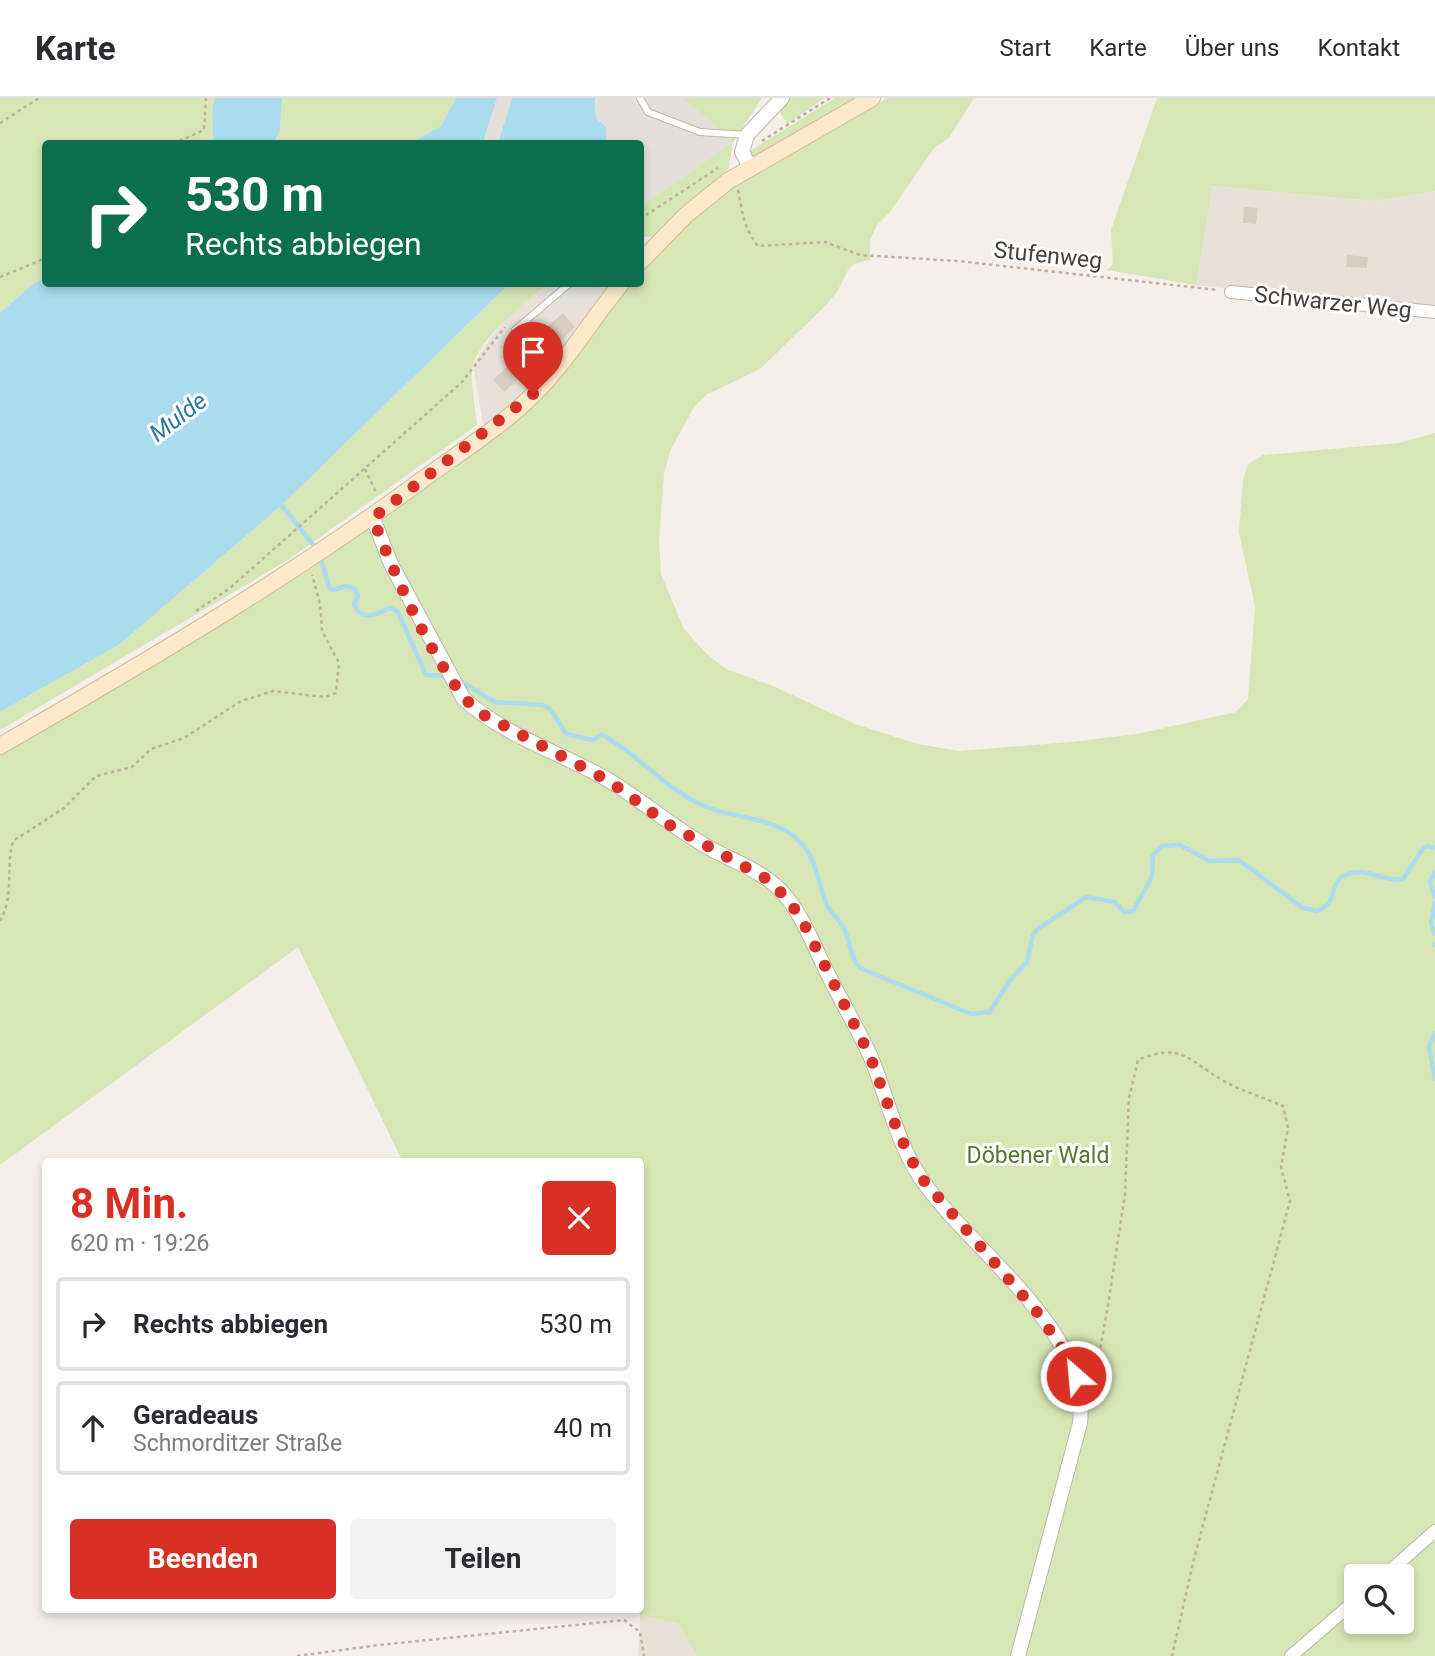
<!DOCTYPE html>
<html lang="de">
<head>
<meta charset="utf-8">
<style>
  :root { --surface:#fff; --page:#f2f2f3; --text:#2b2b33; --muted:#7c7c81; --line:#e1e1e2; --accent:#d93025 }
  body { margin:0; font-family:Roboto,sans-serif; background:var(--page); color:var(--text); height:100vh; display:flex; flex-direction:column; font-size:26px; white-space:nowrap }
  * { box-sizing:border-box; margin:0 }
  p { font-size:23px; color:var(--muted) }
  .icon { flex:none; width:38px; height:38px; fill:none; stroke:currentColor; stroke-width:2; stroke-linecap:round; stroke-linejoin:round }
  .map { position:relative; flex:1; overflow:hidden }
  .drawer { position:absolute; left:42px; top:1060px; width:602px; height:455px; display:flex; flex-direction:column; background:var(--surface); border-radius:7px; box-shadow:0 4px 10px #0003 }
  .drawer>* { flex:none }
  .banner { position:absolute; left:42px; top:42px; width:602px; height:147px; border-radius:7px; box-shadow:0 4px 10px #0003; background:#0b6e4f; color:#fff; overflow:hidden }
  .tools { position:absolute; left:1344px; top:1466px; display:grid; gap:14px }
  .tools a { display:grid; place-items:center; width:70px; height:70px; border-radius:7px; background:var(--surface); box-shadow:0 4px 10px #0003; font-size:35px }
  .pin { position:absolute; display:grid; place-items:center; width:60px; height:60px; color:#fff; margin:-72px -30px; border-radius:50% 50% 50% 0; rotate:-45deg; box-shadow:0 0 7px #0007 }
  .pin .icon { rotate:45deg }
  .me { position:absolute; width:77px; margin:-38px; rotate:333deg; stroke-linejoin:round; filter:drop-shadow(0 0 5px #0008) }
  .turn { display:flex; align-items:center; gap:24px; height:147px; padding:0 28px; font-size:32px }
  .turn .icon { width:91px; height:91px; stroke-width:2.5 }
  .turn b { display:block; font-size:49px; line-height:60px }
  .round { display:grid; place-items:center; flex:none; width:74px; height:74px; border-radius:7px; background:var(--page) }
  .summary { display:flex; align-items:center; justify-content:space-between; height:119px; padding:0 28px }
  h1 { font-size:42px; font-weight:700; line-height:52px; color:var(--accent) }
  .button { display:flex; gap:14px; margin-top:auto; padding:14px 28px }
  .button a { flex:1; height:80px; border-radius:7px; background:var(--accent); color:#fff; font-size:28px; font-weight:700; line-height:80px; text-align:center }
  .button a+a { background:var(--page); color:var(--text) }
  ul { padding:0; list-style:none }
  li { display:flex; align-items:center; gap:21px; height:94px; margin:0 14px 10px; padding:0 14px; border:4px solid var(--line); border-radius:7px }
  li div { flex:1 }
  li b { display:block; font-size:26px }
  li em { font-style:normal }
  header { display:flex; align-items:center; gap:42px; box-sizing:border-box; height:98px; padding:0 35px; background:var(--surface); border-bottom:2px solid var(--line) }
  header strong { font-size:33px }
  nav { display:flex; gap:38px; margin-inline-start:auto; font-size:24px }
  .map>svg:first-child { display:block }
  .residential { fill:#e8e1d8 }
  .industrial { fill:#e4dfdb }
  .green { fill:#d7e6b5 }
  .water { fill:#aadced }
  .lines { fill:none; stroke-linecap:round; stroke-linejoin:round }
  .stream { stroke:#aadced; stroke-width:4.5 }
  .building { fill:#d8cdc3 }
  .service-casing { stroke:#bfb6ad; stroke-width:8 }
  .minor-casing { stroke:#bfb6ad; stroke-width:14 }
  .tertiary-casing { stroke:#bfb6ad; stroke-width:16 }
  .secondary-casing { stroke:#d2bb9b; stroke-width:18 }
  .path { stroke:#c0af9f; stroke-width:2.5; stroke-dasharray:3.5 3.5; stroke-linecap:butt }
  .service { stroke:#fff; stroke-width:6 }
  .minor { stroke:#fff; stroke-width:12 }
  .tertiary { stroke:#fff; stroke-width:14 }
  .secondary { stroke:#fce9cc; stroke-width:16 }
  .route { stroke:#d93025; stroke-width:12; stroke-dasharray:0 21.6 }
  .labels { text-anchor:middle; stroke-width:6; stroke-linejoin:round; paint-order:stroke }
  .street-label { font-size:23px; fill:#483f38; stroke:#fff }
  .park-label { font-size:23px; fill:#55782d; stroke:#fff }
  .water-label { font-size:24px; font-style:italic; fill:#307b97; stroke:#fff }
</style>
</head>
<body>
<header>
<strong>Karte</strong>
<nav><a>Start</a><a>Karte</a><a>Über uns</a><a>Kontakt</a></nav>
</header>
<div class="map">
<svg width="1435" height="1558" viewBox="0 0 1435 1558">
  <rect width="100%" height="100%" fill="#f4efea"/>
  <path class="residential" d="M1211 88 1373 103 1435 93V213L1196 187Z
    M548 186H624L551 278 485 338 473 267 492 238 513 214Z
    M640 1517 679 1526 697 1558H638Z"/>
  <path class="industrial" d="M497 0H512L498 45 483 46Z
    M595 0H683L733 44 641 108 640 46 606 45V29L596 20Z"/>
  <path class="green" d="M0 0H215C210 15 215 30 212 45L46 46 45 180 33 186 0 215Z
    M282 0H456L441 28 411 45 274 46 280 33Z
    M683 0H762L733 44 728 74 655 138 641 139V108L733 44Z
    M789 0H825L787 26 778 11Z
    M835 0H854L753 59 750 53Z
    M887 0H974L949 40 934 50 890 114 877 127 870 142V162L854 166 848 172 837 194 826 207 760 271 706 297 694 309 670 353 664 376 659 443 661 476 684 531 706 555 726 571 773 588 855 626 918 646 959 653 1071 644 1137 636 1236 614 1248 601 1255 509 1239 434 1243 382 1248 366 1263 357 1399 345 1435 335V1428L1412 1451 1377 1479H1356V1497L1285 1558H697L679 1526 640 1517 638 1512H640V1064H403L298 849 0 1067V657L180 552 309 472 469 357 630 186H640L641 174 691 122 732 89Z
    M1157 0H1435V93L1373 103 1212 88 1196 187 1107 172 1113 166 1111 132Z
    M509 186H548C526 203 482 239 473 266 469 278 476 312 477 327L288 462 0 632V614L120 546 282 407Z
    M1435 1439V1558H1297L1356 1507V1524H1402V1479H1389Z"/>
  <path class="water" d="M215 0H282L280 33 274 45H212C215 30 209 15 215 0Z
    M456 0H497L483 45H411L441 28Z
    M512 0H595L596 20 606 29V45H498Z
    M45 180 46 186H509L282 407 120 546 0 614V215L33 186Z"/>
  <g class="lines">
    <path class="stream" d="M278 403 316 450
      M320 458 329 489 333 492 346 488 354 490 358 498 354 506C361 525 377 516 390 510L398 514 426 577 447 578
      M455 580 495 604 543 607 551 612 566 636 593 642 601 637 605 638C641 659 666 692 704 708 737 722 783 718 806 751 817 766 819 788 826 805 830 816 840 821 844 831 851 844 849 858 860 870L971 916 990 914 1009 883 1027 864 1033 837 1039 830 1086 799 1115 804 1124 814 1133 813 1152 779 1153 757 1162 748 1180 747 1210 763 1239 762 1303 810 1317 813C1338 806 1329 787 1342 779 1363 765 1382 785 1403 781L1423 750 1428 748 1435 750
      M1435 774 1430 784 1435 799
      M1435 805 1431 825 1435 836
      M1435 846V847
      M1435 935 1429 949 1435 981"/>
  </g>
  <path class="building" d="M1244 109 1258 110 1256 126 1243 125Z
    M1347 157 1368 159 1367 170 1346 169Z
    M563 215 575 229 558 245 546 230Z
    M516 260 528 272 504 294 493 282Z"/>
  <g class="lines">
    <defs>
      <path id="service" d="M640 0 648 14 700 34 747 37
        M549 276 515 243V232L569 186"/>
      <path id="minor" d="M1231 194 1435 214
        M1383 1479 1435 1433
        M1291 1558 1356 1502"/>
      <path id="tertiary" d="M750 69 742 54 747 37 782 0
        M373 420 391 466 463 600C505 639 561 654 610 683 644 704 675 731 711 751 732 762 756 771 775 787 799 808 810 840 824 868 838 898 856 927 870 957 887 998 896 1042 920 1079 968 1151 1091 1231 1080 1325L1018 1558"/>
      <path id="secondary" d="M640 164 686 117 728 83 872 0
        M0 648C144 565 288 481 422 382 459 355 499 330 532 298 566 265 591 222 621 186"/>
    </defs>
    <use href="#service" class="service-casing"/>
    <use href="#minor" class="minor-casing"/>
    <use href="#tertiary" class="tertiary-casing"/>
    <use href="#secondary" class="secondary-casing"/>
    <path class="path" d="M0 25 39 0
      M762 43 830 0
      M173 46 204 32 206 0
      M738 92C742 113 744 131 758 148L825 144 860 157 958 163 1218 192
      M640 121 718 70
      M0 179 46 160
      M365 371 377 396
      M196 513 230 490 461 285 505 229
      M0 823C15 797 5 770 13 743L64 710 96 678 132 669 151 651 184 640 241 603 273 593 325 599 336 595 339 565 322 533 320 505 312 477
      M1086 1273 1091 1270 1100 1252 1108 1207 1125 1096 1129 1000 1138 962C1181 944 1187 961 1222 982 1241 993 1263 999 1283 1008L1288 1030 1281 1069 1290 1103 1194 1461 1172 1558
      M297 1558 379 1547 624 1522 640 1534 644 1558"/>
    <use href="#service" class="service"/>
    <use href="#minor" class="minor"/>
    <use href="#tertiary" class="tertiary"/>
    <use href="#secondary" class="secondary"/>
  </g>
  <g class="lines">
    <path class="route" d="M533 296 373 420C393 474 437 576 478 614L609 683 668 726 765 780 788 801 804 826 870 958 898 1034 919 1077 1037 1214 1066 1256 1076 1278"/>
  </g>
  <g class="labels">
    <g class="street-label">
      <text transform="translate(1048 157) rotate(6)" y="8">Stufenweg</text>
      <text transform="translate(1333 204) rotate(6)" y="8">Schwarzer Weg</text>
    </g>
    <g class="park-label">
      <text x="1038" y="1065">Döbener Wald</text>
    </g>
    <g class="water-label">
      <text transform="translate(178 319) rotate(-37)" y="8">Mulde</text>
    </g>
  </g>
</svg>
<div class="tools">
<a><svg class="icon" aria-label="search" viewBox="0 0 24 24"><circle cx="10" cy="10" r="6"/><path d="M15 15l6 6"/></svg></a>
</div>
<div class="pin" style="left:533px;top:296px;background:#d93025"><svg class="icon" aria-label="arrive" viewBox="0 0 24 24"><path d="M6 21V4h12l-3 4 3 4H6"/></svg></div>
<svg class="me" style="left:1076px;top:1278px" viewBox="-20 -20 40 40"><circle r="17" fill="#d93025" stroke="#fff" stroke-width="3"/><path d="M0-11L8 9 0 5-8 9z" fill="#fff"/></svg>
<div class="banner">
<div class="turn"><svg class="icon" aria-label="right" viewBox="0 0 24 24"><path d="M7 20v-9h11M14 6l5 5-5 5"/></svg><div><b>530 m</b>Rechts abbiegen</div></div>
</div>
<section class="drawer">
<div class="summary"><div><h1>8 Min.</h1><p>620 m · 19:26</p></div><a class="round" style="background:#d93025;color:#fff"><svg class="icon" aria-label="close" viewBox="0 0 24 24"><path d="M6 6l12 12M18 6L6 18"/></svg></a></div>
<ul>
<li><svg class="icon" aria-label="right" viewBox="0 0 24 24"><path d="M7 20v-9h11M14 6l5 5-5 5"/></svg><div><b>Rechts abbiegen</b></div><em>530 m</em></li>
<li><svg class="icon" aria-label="ahead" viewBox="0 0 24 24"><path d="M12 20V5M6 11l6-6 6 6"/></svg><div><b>Geradeaus</b><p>Schmorditzer Straße</p></div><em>40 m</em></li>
</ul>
<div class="button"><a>Beenden</a><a>Teilen</a></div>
</section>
</div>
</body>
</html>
